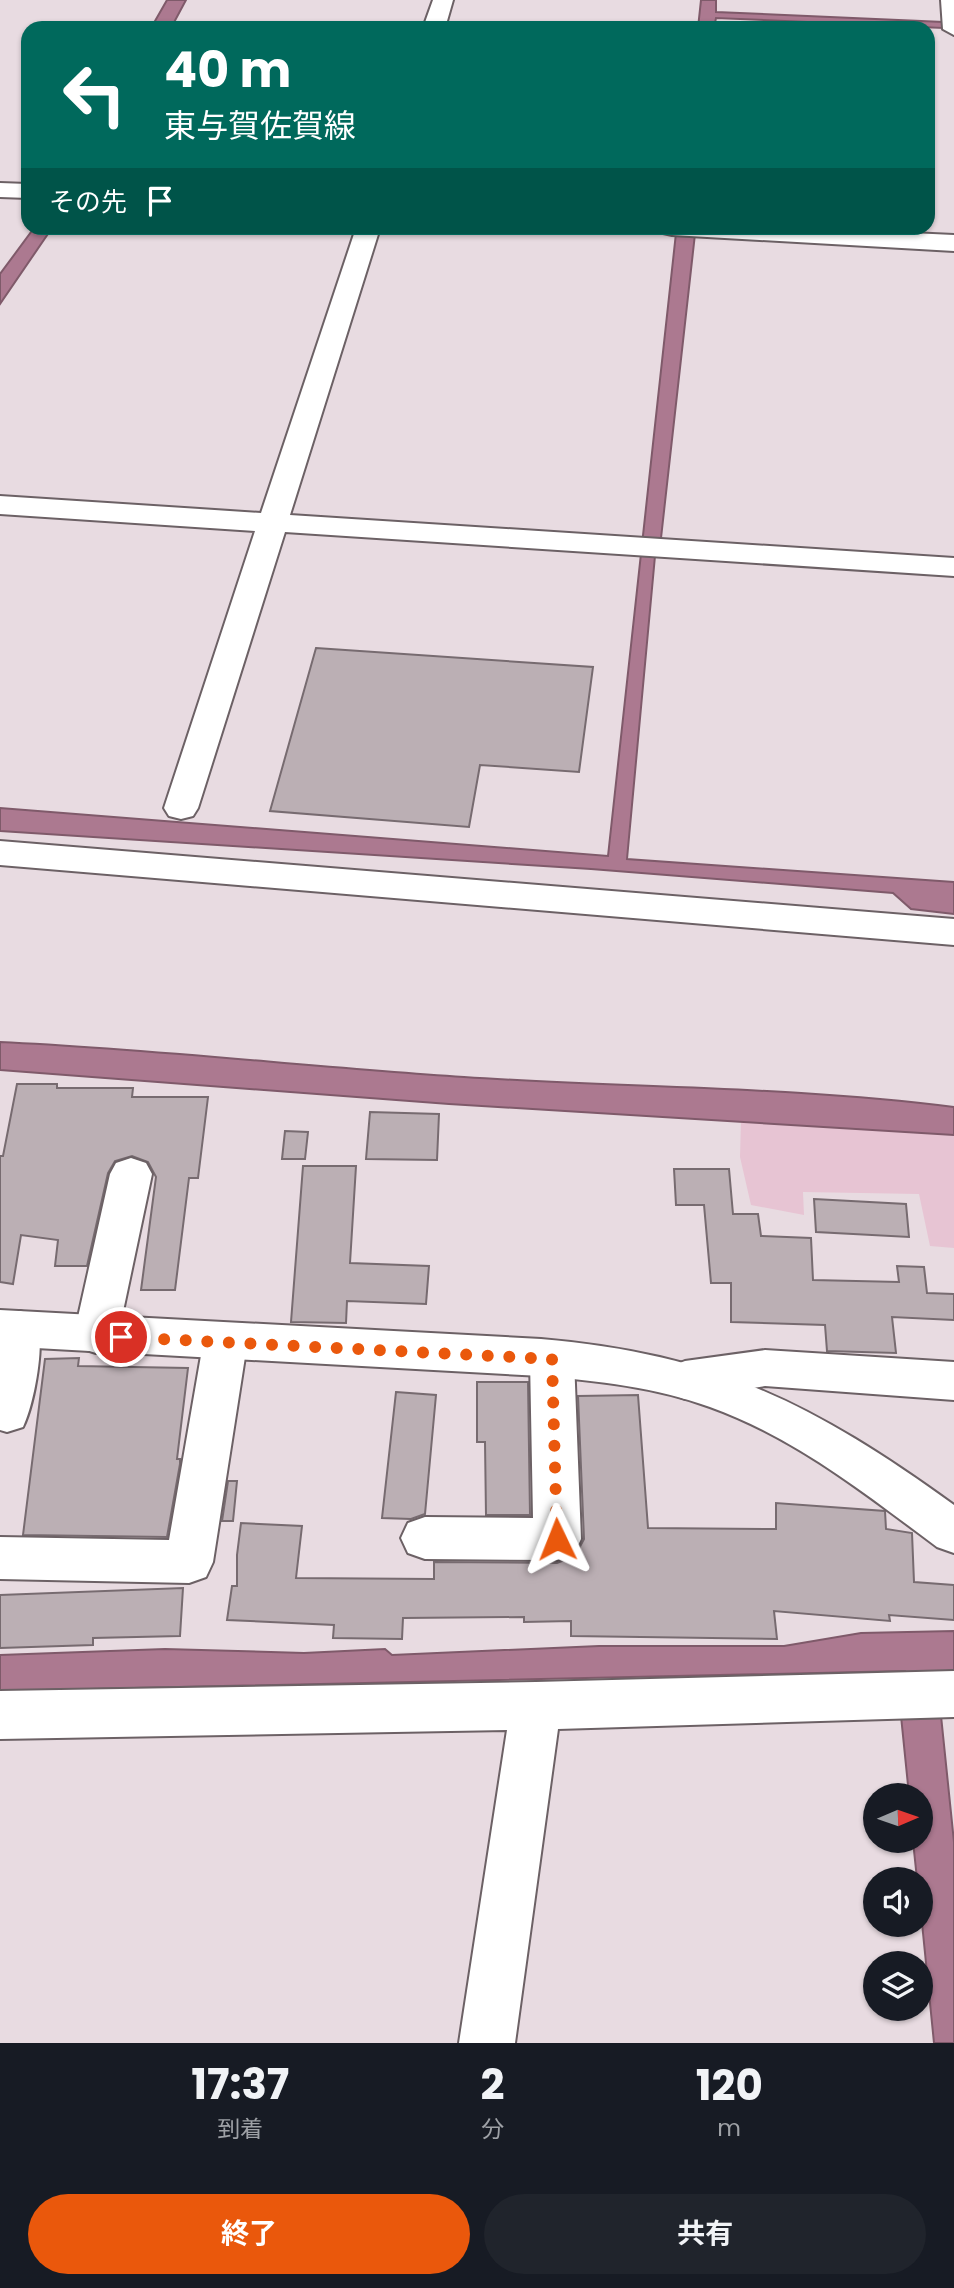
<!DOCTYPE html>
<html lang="ja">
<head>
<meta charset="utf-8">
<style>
  :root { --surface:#171b24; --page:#20242c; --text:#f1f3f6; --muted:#9ea1a6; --accent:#ea580c }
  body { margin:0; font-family:Poppins,"Noto Sans JP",sans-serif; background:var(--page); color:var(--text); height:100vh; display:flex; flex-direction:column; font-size:26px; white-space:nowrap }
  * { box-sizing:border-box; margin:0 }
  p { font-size:23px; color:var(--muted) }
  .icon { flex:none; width:38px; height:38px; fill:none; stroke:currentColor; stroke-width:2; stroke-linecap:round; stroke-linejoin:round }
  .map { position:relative; height:2043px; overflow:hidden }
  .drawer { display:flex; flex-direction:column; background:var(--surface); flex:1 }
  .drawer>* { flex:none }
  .hud { position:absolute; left:21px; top:21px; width:914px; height:214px; border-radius:21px; box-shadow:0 2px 5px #0004; background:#00695c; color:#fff; overflow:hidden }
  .needle { width:46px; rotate:88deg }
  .buttons { position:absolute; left:863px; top:1783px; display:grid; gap:14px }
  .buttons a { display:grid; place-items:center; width:70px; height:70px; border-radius:50%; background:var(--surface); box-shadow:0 2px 5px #0004; font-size:35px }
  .pin { position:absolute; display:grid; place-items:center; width:60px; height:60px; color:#fff; margin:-30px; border:4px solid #fff; border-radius:50%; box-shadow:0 2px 7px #0007 }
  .me { position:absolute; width:77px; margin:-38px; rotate:358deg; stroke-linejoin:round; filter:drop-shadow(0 0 5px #0008) }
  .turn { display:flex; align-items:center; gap:24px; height:147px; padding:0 28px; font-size:32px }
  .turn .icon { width:91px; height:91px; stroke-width:2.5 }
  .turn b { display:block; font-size:49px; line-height:60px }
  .then { display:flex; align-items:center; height:66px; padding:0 28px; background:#0003; gap:14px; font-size:26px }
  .eta { display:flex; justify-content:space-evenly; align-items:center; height:119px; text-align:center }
  .eta b { font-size:42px; font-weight:700; line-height:49px }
  .primary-button { display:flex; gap:14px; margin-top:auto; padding:14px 28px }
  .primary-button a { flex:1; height:80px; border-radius:42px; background:var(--accent); color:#fff; font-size:28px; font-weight:700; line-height:80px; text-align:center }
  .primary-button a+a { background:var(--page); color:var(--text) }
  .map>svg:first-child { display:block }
  .green { fill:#e7c4d3 }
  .water { fill:#ac7990; stroke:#7f5a6a; stroke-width:2 }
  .building { fill:#bbafb4; stroke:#776b70; stroke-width:2 }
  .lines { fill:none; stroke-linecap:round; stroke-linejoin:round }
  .minor-casing { stroke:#6c6165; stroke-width:4 }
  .major-casing { stroke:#6c6165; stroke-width:4 }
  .minor { fill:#fff; fill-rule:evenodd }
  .major { fill:#fff; fill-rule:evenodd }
  .route { stroke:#ea580c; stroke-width:12; stroke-dasharray:0 21.6 }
</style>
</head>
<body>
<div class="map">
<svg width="954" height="2043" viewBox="0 0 954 2043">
  <rect width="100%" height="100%" fill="#e8dbe1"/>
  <path class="green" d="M741 1121 954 1135V1248L930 1246 919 1194 803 1192 804 1215 751 1205 740 1157Z"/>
  <path class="water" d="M167 0H186L171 28H151Z
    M701 0H716V12L943 22V28L716 18 714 28H698Z
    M34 228H52L0 304V274Z
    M676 233 695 234 661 538H657L655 556 627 859 954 882V914L911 909 893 893 591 869 0 831V808L608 856Z
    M0 1042C155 1049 309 1067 464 1077 627 1088 791 1086 954 1107V1135L449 1104 0 1070Z
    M954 1631V1670L946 1671 932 1685H915L905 1671 0 1691V1655L165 1649 304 1653 385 1649 392 1655 599 1646H784L861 1633Z
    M900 1706H940L954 1842V2043H934L921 1913 920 1880 917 1879 913 1841H920V1796L909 1795Z"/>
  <path class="building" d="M316 648 593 667 579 772 480 765 469 827 270 811Z
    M17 1084H57V1088H133L132 1097H208L198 1178H189L175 1290H141L156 1177 148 1162 132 1156 115 1161 108 1173 87 1266H55L58 1240 21 1235 13 1284 0 1282V1156H3Z
    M370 1112 439 1114 437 1160 366 1159Z
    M285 1131 308 1132 305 1159H282Z
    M303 1166H356L350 1263 429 1266 426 1304 347 1301 346 1323 291 1322Z
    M674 1169H729L733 1214H758L761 1236 811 1238 813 1280 899 1282 897 1266 924 1267 927 1293 954 1294V1320L892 1317 896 1353 827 1351 825 1325 731 1322V1283H711L704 1205H676Z
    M814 1199 906 1204 909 1237 816 1232Z
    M79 1358 78 1366 188 1368 177 1459H180V1464L167 1537 23 1535 45 1359Z
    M477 1382H528L530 1515H486L485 1442H477Z
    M396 1392 436 1395 425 1514 411 1519 382 1518Z
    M638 1395 648 1528 776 1529V1503L885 1511 886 1529 912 1533 914 1582 954 1585V1620L889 1615 890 1621 774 1611 777 1639 571 1636V1621L524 1622V1617L403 1618 402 1639 333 1638 334 1625 227 1620 232 1586H237V1555L241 1523 302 1526 296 1578 434 1579V1562L557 1563 575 1556 584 1539 578 1396Z
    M228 1481H237L233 1521H222Z
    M183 1588 180 1636 93 1638V1645L0 1648V1595Z"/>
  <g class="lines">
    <defs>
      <path id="minor" d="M433 0H453L445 28H423Z
        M941 0H954V35L943 29Z
        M0 183 28 184V198L0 197Z
        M356 228H380L290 515 954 558V576L285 532 198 808 193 816 181 819 169 816 164 808 255 531 0 514V496L261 513Z
        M660 228H803L954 235V251L672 235 663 233Z
        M0 841 954 919V945L0 865Z
        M131 1158 146 1163 152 1174 118 1335 112 1348 96 1353 80 1348 74 1335 110 1174 116 1163Z
        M20 1311 35 1316C47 1338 34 1404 23 1427L7 1432 0 1430V1325L5 1316Z
        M225 1326 241 1331 247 1344 213 1562 206 1577 189 1583 0 1579V1537L169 1540 203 1344 209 1331Z
        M552 1341 568 1346 574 1359 581 1539 574 1554 557 1560 425 1559 408 1553 401 1538 408 1523 425 1517 533 1518 530 1359 536 1346Z
        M765 1350 954 1362V1400L765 1386 685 1399 669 1393 663 1380 669 1367 685 1361Z
        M954 1671V1717L558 1729 515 2043H459L507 1730 0 1739V1691L536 1682Z"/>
      <path id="major" d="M0 1310 541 1339C716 1354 814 1404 954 1505V1553L937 1547C866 1494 794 1437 710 1407 655 1387 598 1381 541 1376L0 1346Z"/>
    </defs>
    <use href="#minor" class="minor-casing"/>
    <use href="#major" class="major-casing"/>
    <use href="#minor" class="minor"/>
    <use href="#major" class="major"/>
  </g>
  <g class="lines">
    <path class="route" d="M121 1337 552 1359 557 1539"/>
  </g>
</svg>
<div class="buttons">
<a><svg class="needle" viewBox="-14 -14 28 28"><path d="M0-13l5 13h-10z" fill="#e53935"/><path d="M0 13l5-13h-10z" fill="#9ea1a6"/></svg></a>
<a><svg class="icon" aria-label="sound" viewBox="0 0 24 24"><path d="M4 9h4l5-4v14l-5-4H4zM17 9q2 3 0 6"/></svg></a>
<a><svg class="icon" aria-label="layers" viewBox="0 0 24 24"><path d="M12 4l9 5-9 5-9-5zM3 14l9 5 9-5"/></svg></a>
</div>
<div class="pin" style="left:121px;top:1337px;background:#d93025"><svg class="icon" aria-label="arrive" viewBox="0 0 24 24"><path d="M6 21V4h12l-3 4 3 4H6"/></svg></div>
<svg class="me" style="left:557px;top:1539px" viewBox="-20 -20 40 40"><path d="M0-17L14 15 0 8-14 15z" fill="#ea580c" stroke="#fff" stroke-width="4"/></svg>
<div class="hud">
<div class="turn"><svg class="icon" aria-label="left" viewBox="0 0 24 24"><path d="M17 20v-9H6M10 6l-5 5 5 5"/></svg><div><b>40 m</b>東与賀佐賀線</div></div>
<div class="then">その先<svg class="icon" aria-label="arrive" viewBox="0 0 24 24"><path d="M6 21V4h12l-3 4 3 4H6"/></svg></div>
</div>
</div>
<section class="drawer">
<div class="eta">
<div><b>17:37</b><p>到着</p></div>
<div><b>2</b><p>分</p></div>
<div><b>120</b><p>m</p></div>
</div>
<div class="primary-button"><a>終了</a><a>共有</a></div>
</section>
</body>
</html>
